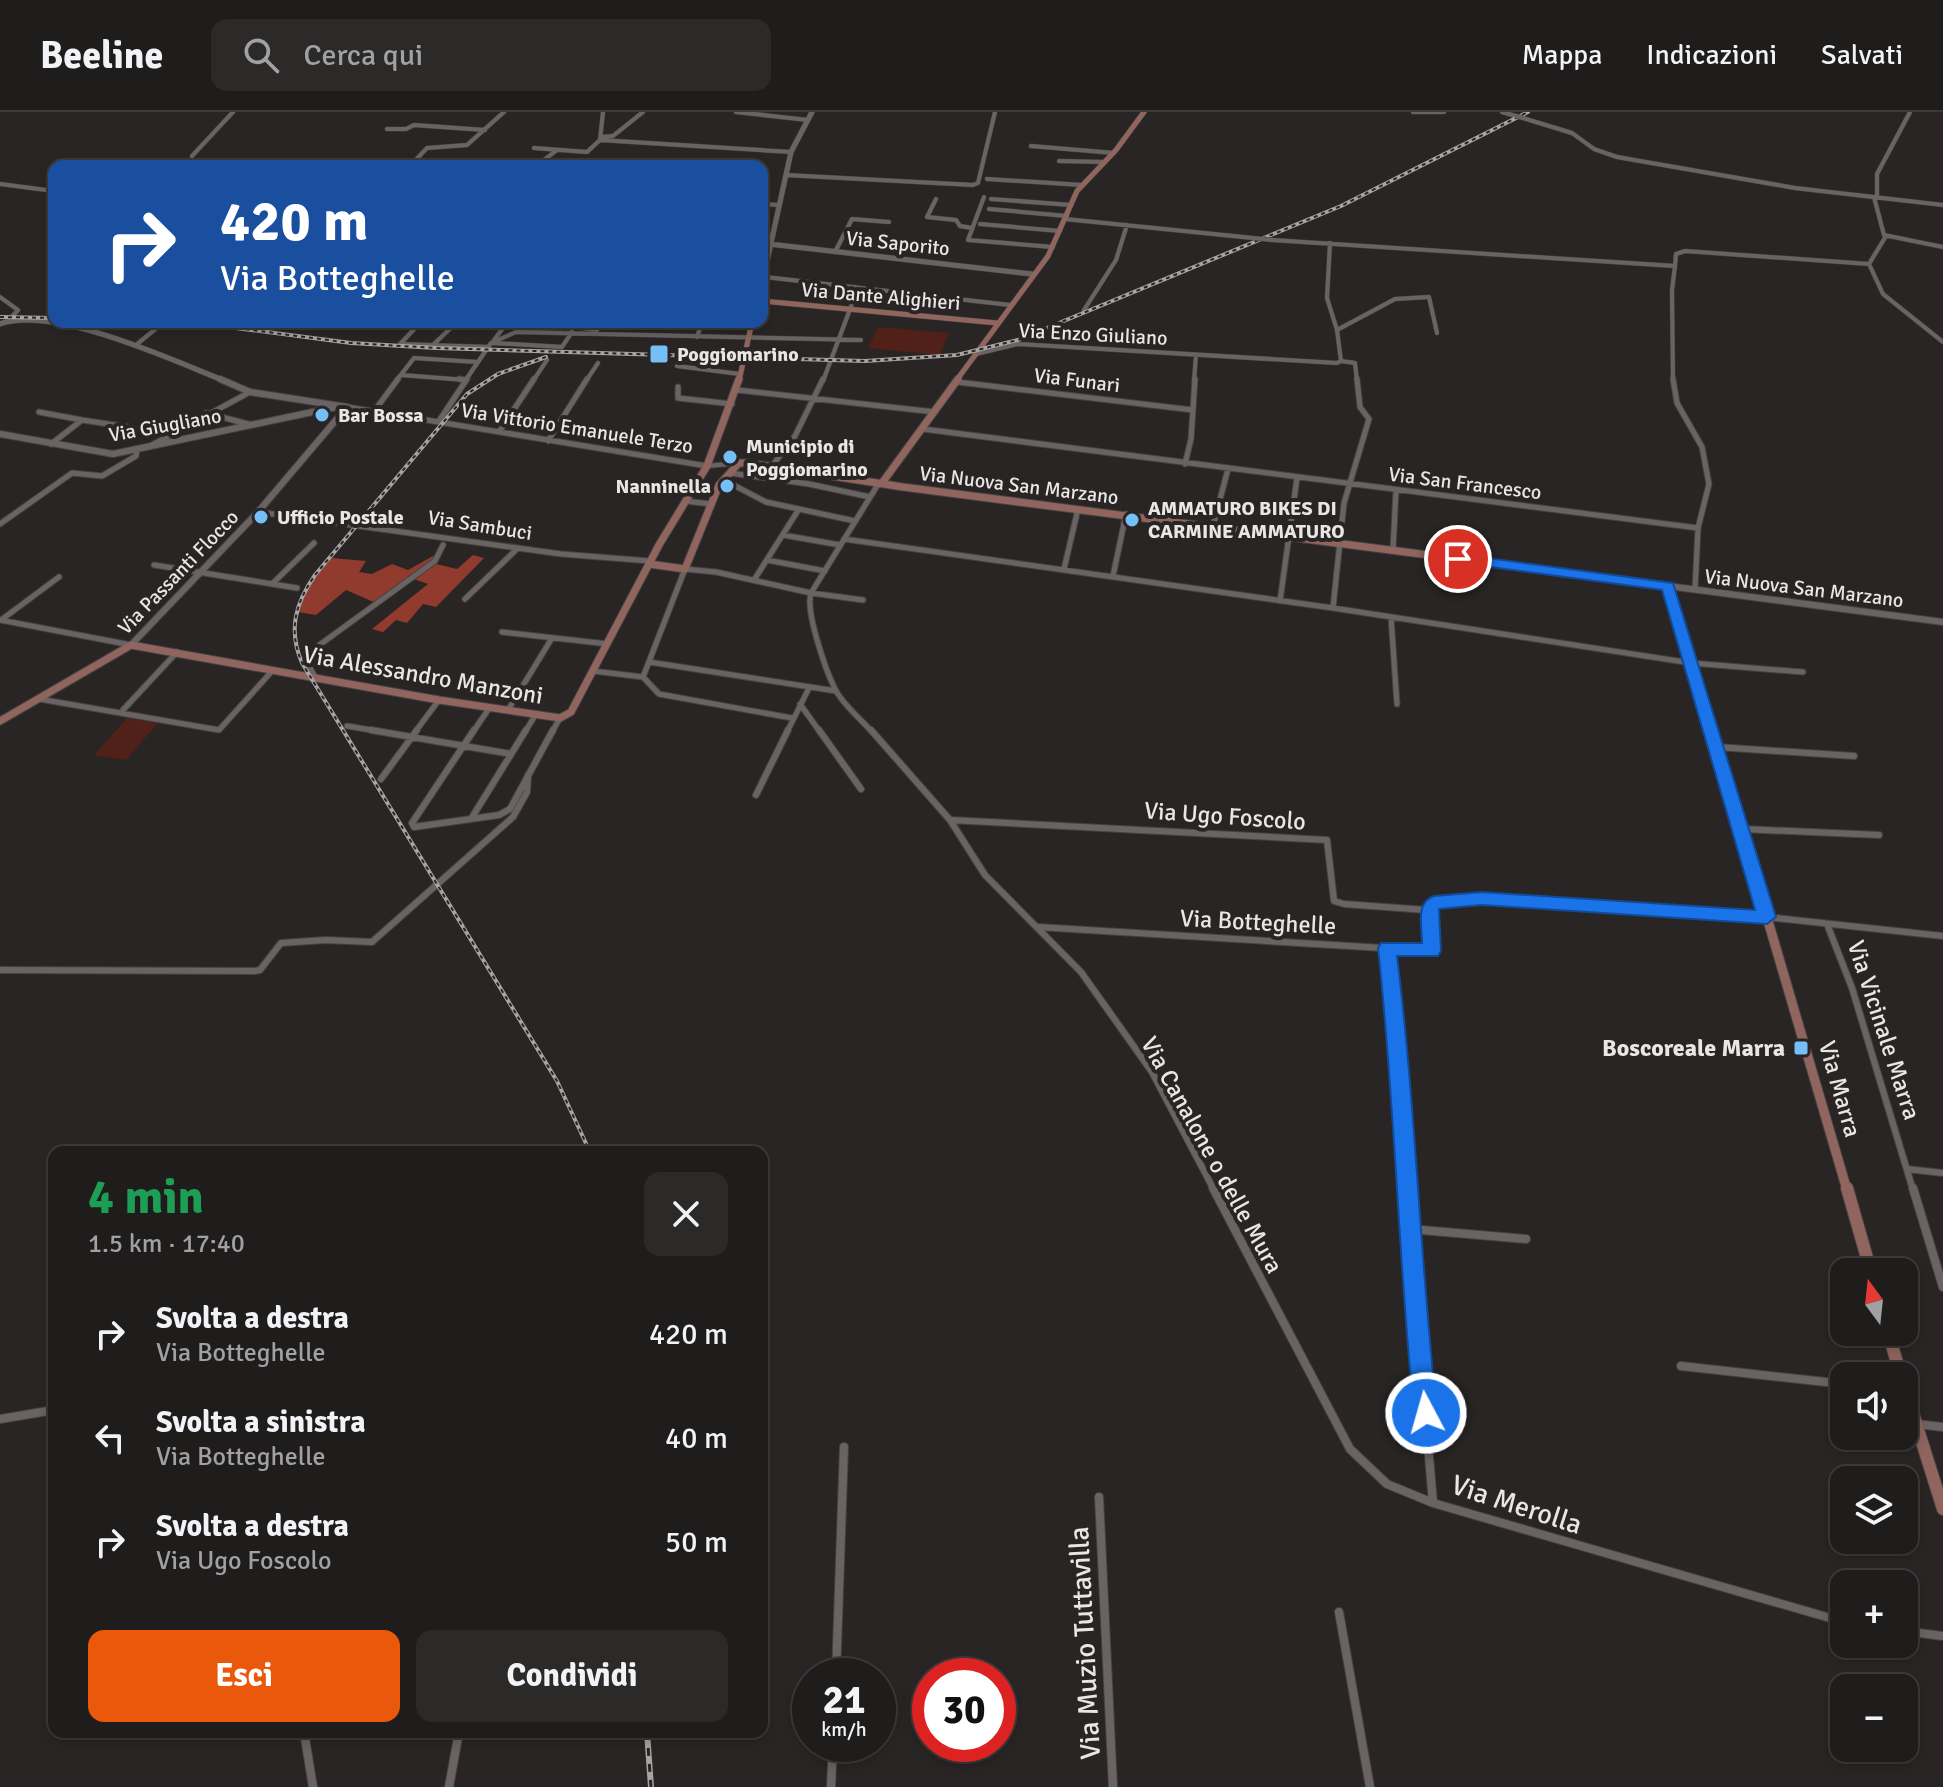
<!DOCTYPE html>
<html lang="it">
<head>
<meta charset="utf-8">
<style>
  :root { --surface:#1f1c1c; --page:#2c2929; --text:#f1f3f6; --muted:#a1a1a3; --line:#3c3a3b; --accent:#ea580c }
  body { margin:0; font-family:Signika,sans-serif; background:var(--page); color:var(--text); height:100vh; display:flex; flex-direction:column; font-size:30px; white-space:nowrap }
  * { box-sizing:border-box; margin:0 }
  p { font-size:26px; color:var(--muted) }
  .icon { flex:none; width:44px; height:44px; fill:none; stroke:currentColor; stroke-width:2; stroke-linecap:round; stroke-linejoin:round }
  .map { position:relative; flex:1; overflow:hidden }
  .drawer { position:absolute; left:48px; top:1034px; width:720px; height:592px; display:flex; flex-direction:column; background:var(--surface); border-radius:16px; box-shadow:0 4px 12px #0003,0 0 0 2px var(--line) }
  .drawer>* { flex:none }
  .banner { position:absolute; left:48px; top:48px; width:720px; height:168px; border-radius:16px; box-shadow:0 4px 12px #0003,0 0 0 2px var(--line); background:#1a4fa0; color:#fff; overflow:hidden }
  .needle { width:52px; rotate:345deg }
  .buttons { position:absolute; left:1830px; top:1146px; display:grid; gap:16px }
  .buttons a { display:grid; place-items:center; width:88px; height:88px; border-radius:16px; background:var(--surface); box-shadow:0 4px 12px #0003,0 0 0 2px var(--line); font-size:40px }
  .speed { position:absolute; left:792px; top:1546px; display:flex; gap:16px; font-size:40px; font-weight:700; text-align:center }
  .speed>* { display:grid; place-content:center; width:104px; height:104px; border-radius:50%; background:var(--surface); box-shadow:0 4px 12px #0003,0 0 0 2px var(--line); line-height:1 }
  .speed small { font-size:20px; font-weight:400 }
  .speed .limit { border:12px solid #d22; background:#fff; color:#111 }
  .pin { position:absolute; display:grid; place-items:center; width:68px; height:68px; color:#fff; margin:-34px; border:4px solid #fff; border-radius:50%; box-shadow:0 2px 8px #0007 }
  .me { position:absolute; width:88px; margin:-44px; rotate:354deg; stroke-linejoin:round; filter:drop-shadow(0 0 6px #0008) }
  .turn { display:flex; align-items:center; gap:28px; height:168px; padding:0 40px; font-size:36px }
  .turn .icon { width:104px; height:104px; stroke-width:2.5 }
  .turn b { display:block; font-size:56px; line-height:68px }
  .round { display:grid; place-items:center; flex:none; width:84px; height:84px; border-radius:16px; background:var(--page) }
  .head { display:flex; align-items:center; justify-content:space-between; height:136px; padding:0 40px }
  h1 { font-size:48px; font-weight:800; line-height:60px; color:#1e9e55 }
  .cta { display:flex; gap:16px; margin-top:auto; padding:16px 40px }
  .cta a { flex:1; height:92px; border-radius:16px; background:var(--accent); color:#fff; font-size:32px; font-weight:800; line-height:92px; text-align:center }
  .cta a+a { background:var(--page); color:var(--text) }
  ul { padding:0; list-style:none }
  li { display:flex; align-items:center; gap:24px; height:104px; padding:0 40px }
  li div { flex:1 }
  li b { display:block; font-size:30px }
  li em { font-style:normal }
  header { display:flex; align-items:center; gap:48px; box-sizing:border-box; height:112px; padding:0 40px; background:var(--surface); border-bottom:2px solid var(--line) }
  header strong { font-size:38px }
  nav { display:flex; gap:44px; margin-inline-start:auto; font-size:28px }
  .search { width:560px; height:72px; background:var(--page); display:flex; align-items:center; gap:20px; box-sizing:border-box; padding:0 28px; border-radius:16px; color:var(--muted); font-size:30px }
  .map>svg:first-child { display:block }
  .green { fill:#512018 }
  .forest { fill:#903b2d }
  .lines { fill:none; stroke-linecap:round; stroke-linejoin:round }
  .pedestrian-casing { stroke:#464242; stroke-width:6 }
  .minor-far3-casing { stroke:#464242; stroke-width:5 }
  .minor-far2-casing { stroke:#464242; stroke-width:7 }
  .minor-far1-casing { stroke:#464242; stroke-width:8 }
  .minor-casing { stroke:#464242; stroke-width:10 }
  .tertiary-far1-casing { stroke:#464242; stroke-width:6 }
  .tertiary-casing { stroke:#464242; stroke-width:8 }
  .secondary-far3-casing { stroke:#464242; stroke-width:6 }
  .secondary-far2-casing { stroke:#464242; stroke-width:9 }
  .secondary-far1-casing { stroke:#464242; stroke-width:11 }
  .secondary-casing { stroke:#464242; stroke-width:14 }
  .pedestrian { stroke:#696463; stroke-width:4 }
  .minor-far3 { stroke:#696463; stroke-width:4 }
  .minor-far2 { stroke:#696463; stroke-width:5 }
  .minor-far1 { stroke:#696463; stroke-width:6 }
  .minor { stroke:#696463; stroke-width:8 }
  .tertiary-far1 { stroke:#696463; stroke-width:5 }
  .tertiary { stroke:#696463; stroke-width:6 }
  .secondary-far3 { stroke:#8f655e; stroke-width:5 }
  .secondary-far2 { stroke:#8f655e; stroke-width:7 }
  .secondary-far1 { stroke:#8f655e; stroke-width:9 }
  .secondary { stroke:#8f655e; stroke-width:12 }
  .rail-far1-casing { stroke:#a7a4a3; stroke-width:4 }
  .rail-casing { stroke:#a7a4a3; stroke-width:6 }
  .rail-far1 { stroke:#292525; stroke-width:2; stroke-dasharray:4; stroke-linecap:butt }
  .rail { stroke:#292525; stroke-width:3; stroke-dasharray:8; stroke-linecap:butt }
  .minor-bridge-casing { stroke:#464242; stroke-width:5; stroke-linecap:butt }
  .minor-bridge { stroke:#696463; stroke-width:4 }
  .route { fill:#1a73e8; stroke:#114b97; stroke-width:2 }
  .poi-dot { fill:#74c0f6; stroke:#292525; stroke-width:3 }
  .labels { text-anchor:middle; stroke-width:8; stroke-linejoin:round; paint-order:stroke }
  .far-street-label { font-size:20px; fill:#e9e7e6; stroke:#292525 }
  .far-poi-label { font-size:20px; font-weight:bold; fill:#e9e7e6; stroke:#292525; text-anchor:start }
  .street-label { font-size:24px; fill:#e9e7e6; stroke:#292525 }
  .poi-label { font-size:24px; font-weight:bold; fill:#e9e7e6; stroke:#292525; text-anchor:end }
  .near-street-label { font-size:28px; fill:#e9e7e6; stroke:#292525 }
</style>
</head>
<body>
<header>
<strong>Beeline</strong>
<div class="search"><svg class="icon" aria-label="search" viewBox="0 0 24 24"><circle cx="10" cy="10" r="6"/><path d="M15 15l6 6"/></svg>Cerca qui</div>
<nav><a>Mappa</a><a>Indicazioni</a><a>Salvati</a></nav>
</header>
<div class="map">
<svg width="1943" height="1675" viewBox="0 0 1943 1675">
  <rect width="100%" height="100%" fill="#292525"/>
  <path class="green" d="M878 215 949 221 940 243 868 236Z
    M127 606 158 611 126 648 94 643Z"/>
  <path class="forest" d="M473 443 484 446 436 495 423 492 407 511 396 508 383 520 372 517 428 472 411 466 376 491 346 478 316 503 298 500 310 472 332 446 366 449 359 460 372 462 392 452 408 458 433 444 437 446 426 455 429 457 436 452 457 457Z"/>
  <g class="lines">
    <defs>
      <path id="pedestrian" d="M707 354 738 351"/>
      <path id="minor-far3" d="M603 0 600 28 791 40
        M736 0 808 8
        M1413 0H1444
        M1502 0 1516 4
        M1523 6 1572 21 1594 37 1617 45 1795 76 1943 93
        M387 17H406L414 13 485 18
        M601 25 613 24 643 0
        M1031 34 1114 41
        M534 36 587 40 600 28
        M192 44 233 0
        M1059 49 1104 50
        M410 54 427 36 467 33 504 0
        M536 54 557 38
        M786 63 973 73 978 71 995 0
        M987 67 1082 73
        M0 72 54 79
        M984 85 968 128 1053 135
        M1874 85 1884 123 1943 135
        M1877 85V62L1910 0
        M936 87 927 105 956 108 960 114 972 116
        M991 87 1071 93
        M762 92 778 93
        M989 97 1067 104
        M1065 107 1253 126
        M980 112 1060 119
        M1272 128 1675 154 1672 178 1673 269
        M835 140 852 107 889 110
        M1869 152 1883 182 1943 230
        M1675 154 1676 142 1685 139 1869 152 1886 124
        M765 165 1010 193
        M0 185 18 198 10 207
        M1084 198 1116 148 1127 113
        M421 210 400 232 488 235
        M541 210 597 218
        M1337 218 1395 187 1429 185 1437 221
        M697 225 702 210
        M494 228 503 216 513 210
        M493 231 562 235 572 220
        M434 232 457 210
        M136 233 164 210
        M976 242 1018 232 1337 251 1341 249 1337 218 1327 186 1330 131
        M1341 249 1355 251 1357 269
        M677 254 740 262
        M401 263 466 268
        M396 269 414 246 477 250
        M465 269 491 231 516 220 861 228
        M533 269 547 248
        M586 269 598 251
        M823 269 858 176
        M1194 269 1196 243"/>
      <path id="minor-far2" d="M459 267 466 268
        M1673 267 1677 291 1702 335 1709 372 1698 416 1695 477
        M957 270 1193 298
        M678 275V286L732 292
        M737 278 935 300
        M347 295 707 354
        M375 298 398 267
        M39 300 82 308
        M206 301 252 313
        M439 309 467 267
        M923 317 1698 416
        M499 320 534 267
        M548 329 587 267
        M51 332 82 308 128 315
        M152 333 250 280
        M1185 352 1191 327 1195 267
        M772 354 795 324 823 267
        M730 361 809 372 870 385
        M724 368 766 390 855 409
        M685 389 711 392
        M258 400 561 442 650 449
        M0 412 72 361 102 364 136 344 137 338
        M1213 414 1228 357
        M783 423 840 433
        M844 427 1333 496 1691 551 1803 560
        M1393 438 1396 378
        M767 448 825 459
        M154 453 297 476
        M1064 457 1078 397
        M1113 464 1126 402
        M754 468 799 397
        M272 472 314 431
        M465 487 518 436
        M863 488 811 481C805 499 826 559 835 577 843 593 861 607 872 620
        M1280 489 1297 366
        M1333 496 1344 391 1369 307 1360 295 1357 267
        M1391 505 1397 592
        M0 508 131 533
        M1 508 59 465
        M502 520 608 532
        M649 550 836 579
        M593 559 643 565 659 582 792 606
        M315 565 305 547 307 542 435 449 443 433
        M643 565 685 457 716 460 811 481 877 374 882 371
        M39 587 219 618 273 558
        M800 592 820 620
        M123 598 177 540
        M508 598 552 526
        M347 614 383 620
        M415 620 439 588
        M473 620 490 595
        M525 620 536 602
        M552 620 560 606
        M787 620 809 576"/>
      <path id="minor-far1" d="M371 618 511 642
        M474 618 412 711 414 715 499 703 510 697 553 618
        M819 618 861 677
        M871 618 950 708 1327 728 1334 789 1344 792 1426 798 1434 790 1503 787 1767 805 1943 824
        M1717 635 1854 644
        M381 667 417 618
        M756 683 788 618
        M471 707 526 618
        M950 708 985 763 1081 860 1152 960 1214 1078
        M1743 717 1879 723
        M1827 812 1852 876 1913 1078
        M1038 815 1432 839 1430 794
        M1387 836 1395 903 1406 1078
        M0 858 255 859 260 858 281 831 325 828 372 830 513 705 527 680 528 663
        M1907 1057 1943 1061"/>
      <path id="minor" d="M1213 1076 1350 1337 1387 1372 1433 1391
        M1406 1076 1433 1391 1844 1510
        M1913 1076 1943 1175
        M1410 1117 1526 1127
        M1681 1254 1844 1272
        M0 1307 54 1298
        M1917 1312 1943 1315
        M1099 1385 1113 1675
        M1339 1500 1370 1675
        M1904 1519 1943 1524
        M836 1564 844 1335
        M304 1620 313 1675
        M449 1675 459 1620
        M831 1675 833 1632"/>
      <path id="tertiary-far1" d="M769 132 1032 162
        M762 172 791 40 812 0
        M0 212C53 193 172 248 225 269"/>
      <path id="tertiary" d="M0 322 113 342 341 294
        M1668 474 1943 510
        M131 533 258 400 347 295 250 280 220 267"/>
      <path id="secondary-far3" d="M762 189 997 211
        M739 269 752 210
        M956 269 1048 144 1077 79 1116 38 1144 0"/>
      <path id="secondary-far2" d="M882 371 958 267
        M649 452 685 457 719 373 739 351H748L903 375 1668 474 1713 620
        M0 609 131 533 439 588 560 606 571 600 659 433 707 354 739 267"/>
      <path id="secondary-far1" d="M1712 618 1847 1078"/>
      <path id="secondary" d="M1847 1076 1871 1160
        M1888 1220 1901 1264
        M1904 1273 1943 1397"/>
    </defs>
    <use href="#pedestrian" class="pedestrian-casing"/>
    <use href="#minor-far3" class="minor-far3-casing"/>
    <use href="#minor-far2" class="minor-far2-casing"/>
    <use href="#minor-far1" class="minor-far1-casing"/>
    <use href="#minor" class="minor-casing"/>
    <use href="#tertiary-far1" class="tertiary-far1-casing"/>
    <use href="#tertiary" class="tertiary-casing"/>
    <use href="#secondary-far3" class="secondary-far3-casing"/>
    <use href="#secondary-far2" class="secondary-far2-casing"/>
    <use href="#secondary-far1" class="secondary-far1-casing"/>
    <use href="#secondary" class="secondary-casing"/>
    <use href="#pedestrian" class="pedestrian"/>
    <use href="#minor-far3" class="minor-far3"/>
    <use href="#minor-far2" class="minor-far2"/>
    <use href="#minor-far1" class="minor-far1"/>
    <use href="#minor" class="minor"/>
    <use href="#tertiary-far1" class="tertiary-far1"/>
    <use href="#tertiary" class="tertiary"/>
    <use href="#secondary-far3" class="secondary-far3"/>
    <use href="#secondary-far2" class="secondary-far2"/>
    <use href="#secondary-far1" class="secondary-far1"/>
    <use href="#secondary" class="secondary"/>
    <defs>
      <path id="rail-far1" d="M0 205 54 206
        M190 210 351 231 436 236 865 249 957 243 1018 228 1341 94 1528 0
        M546 245 498 262 467 282 315 463C295 492 288 518 302 551L557 969 590 1040"/>
      <path id="rail" d="M647 1620 651 1675"/>
    </defs>
    <use href="#rail-far1" class="rail-far1-casing"/>
    <use href="#rail" class="rail-casing"/>
    <use href="#rail-far1" class="rail-far1"/>
    <use href="#rail" class="rail"/>
    <defs>
      <path id="minor-bridge" d="M1516 4 1523 6
        M1253 126 1272 128"/>
    </defs>
    <use href="#minor-bridge" class="minor-bridge-casing"/>
    <use href="#minor-bridge" class="minor-bridge"/>
  </g>
  <path class="route" d="M1458 442 1673 471 1776 805 1767 812 1482 793 1439 797 1441 839 1438 844H1397C1416 995 1420 1149 1437 1301L1434 1309 1426 1312 1418 1309 1414 1301C1398 1146 1395 990 1378 836L1381 831H1422C1422 814 1415 790 1434 784L1482 780 1755 798 1662 478 1453 450 1451 447Z"/>
  <g class="poi-dot">
    <rect x="649" y="232" width="20" height="20" rx="4"/>
    <circle cx="322" cy="303" r="8"/>
    <circle cx="730" cy="345" r="8"/>
    <circle cx="727" cy="374" r="8"/>
    <circle cx="261" cy="405" r="8"/>
    <circle cx="1132" cy="408" r="8"/>
    <rect x="1793" y="928" width="16" height="16" rx="4"/>
  </g>
  <g class="labels">
    <g class="far-street-label">
      <text transform="translate(898 131) rotate(6)" y="7">Via Saporito</text>
      <text transform="translate(881 184) rotate(5)" y="7">Via Dante Alighieri</text>
      <text transform="translate(1093 222) rotate(3)" y="7">Via Enzo Giuliano</text>
      <text transform="translate(1077 268) rotate(7)" y="7">Via Funari</text>
      <text transform="translate(165 313) rotate(-10)" y="7">Via Giugliano</text>
      <text transform="translate(577 316) rotate(9)" y="7">Via Vittorio Emanuele Terzo</text>
      <text transform="translate(1465 371) rotate(7)" y="7">Via San Francesco</text>
      <text transform="translate(1019 373) rotate(7)" y="7">Via Nuova San Marzano</text>
      <text transform="translate(480 413) rotate(9)" y="7">Via Sambuci</text>
      <text transform="translate(178 460) rotate(-46)" y="7">Via Passanti Flocco</text>
      <text transform="translate(1804 476) rotate(7)" y="7">Via Nuova San Marzano</text>
    </g>
    <g class="far-poi-label">
      <text x="677" y="249">Poggiomarino</text>
      <text x="338" y="310">Bar Bossa</text>
      <text x="746" y="341">Municipio di<tspan x="746" dy="23">Poggiomarino</tspan></text>
      <text x="711" y="381" text-anchor="end">Nanninella</text>
      <text x="1148" y="403">AMMATURO BIKES DI<tspan x="1148" dy="23">CARMINE AMMATURO</tspan></text>
      <text x="277" y="412">Ufficio Postale</text>
    </g>
    <g class="street-label">
      <text transform="translate(423 563) rotate(10)" y="8">Via Alessandro Manzoni</text>
      <text transform="translate(1225 704) rotate(4)" y="8">Via Ugo Foscolo</text>
      <text transform="translate(1258 810) rotate(3)" y="8">Via Botteghelle</text>
      <text transform="translate(1884 918) rotate(72)" y="8">Via Vicinale Marra</text>
      <text transform="translate(1840 977) rotate(74)" y="8">Via Marra</text>
      <text transform="translate(1212 1043) rotate(61)" y="8">Via Canalone o delle Mura</text>
    </g>
    <g class="poi-label">
      <text x="1785" y="944">Boscoreale Marra</text>
    </g>
    <g class="near-street-label">
      <text transform="translate(1517 1392) rotate(18)" y="10">Via Merolla</text>
      <text transform="translate(1084 1531) rotate(-93)" y="10">Via Muzio Tuttavilla</text>
    </g>
  </g>
</svg>
<div class="buttons">
<a><svg class="needle" viewBox="-14 -14 28 28"><path d="M0-13l5 13h-10z" fill="#e53935"/><path d="M0 13l5-13h-10z" fill="#a1a1a3"/></svg></a>
<a><svg class="icon" aria-label="sound" viewBox="0 0 24 24"><path d="M4 9h4l5-4v14l-5-4H4zM17 9q2 3 0 6"/></svg></a>
<a><svg class="icon" aria-label="layers" viewBox="0 0 24 24"><path d="M12 4l9 5-9 5-9-5zM3 14l9 5 9-5"/></svg></a>
<a>+</a>
<a>−</a>
</div>
<div class="speed"><div>21<small>km/h</small></div><div class="limit">30</div></div>
<div class="pin" style="left:1458px;top:447px;background:#d93025"><svg class="icon" aria-label="arrive" viewBox="0 0 24 24"><path d="M6 21V4h12l-3 4 3 4H6"/></svg></div>
<svg class="me" style="left:1426px;top:1301px" viewBox="-20 -20 40 40"><circle r="17" fill="#1a73e8" stroke="#fff" stroke-width="3"/><path d="M0-11L8 9 0 5-8 9z" fill="#fff"/></svg>
<div class="banner">
<div class="turn"><svg class="icon" aria-label="right" viewBox="0 0 24 24"><path d="M7 20v-9h11M14 6l5 5-5 5"/></svg><div><b>420 m</b>Via Botteghelle</div></div>
</div>
<section class="drawer">
<div class="head"><div><h1>4 min</h1><p>1.5 km · 17:40</p></div><a class="round"><svg class="icon" aria-label="close" viewBox="0 0 24 24"><path d="M6 6l12 12M18 6L6 18"/></svg></a></div>
<ul>
<li><svg class="icon" aria-label="right" viewBox="0 0 24 24"><path d="M7 20v-9h11M14 6l5 5-5 5"/></svg><div><b>Svolta a destra</b><p>Via Botteghelle</p></div><em>420 m</em></li>
<li><svg class="icon" aria-label="left" viewBox="0 0 24 24"><path d="M17 20v-9H6M10 6l-5 5 5 5"/></svg><div><b>Svolta a sinistra</b><p>Via Botteghelle</p></div><em>40 m</em></li>
<li><svg class="icon" aria-label="right" viewBox="0 0 24 24"><path d="M7 20v-9h11M14 6l5 5-5 5"/></svg><div><b>Svolta a destra</b><p>Via Ugo Foscolo</p></div><em>50 m</em></li>
</ul>
<div class="cta"><a>Esci</a><a>Condividi</a></div>
</section>
</div>
</body>
</html>
